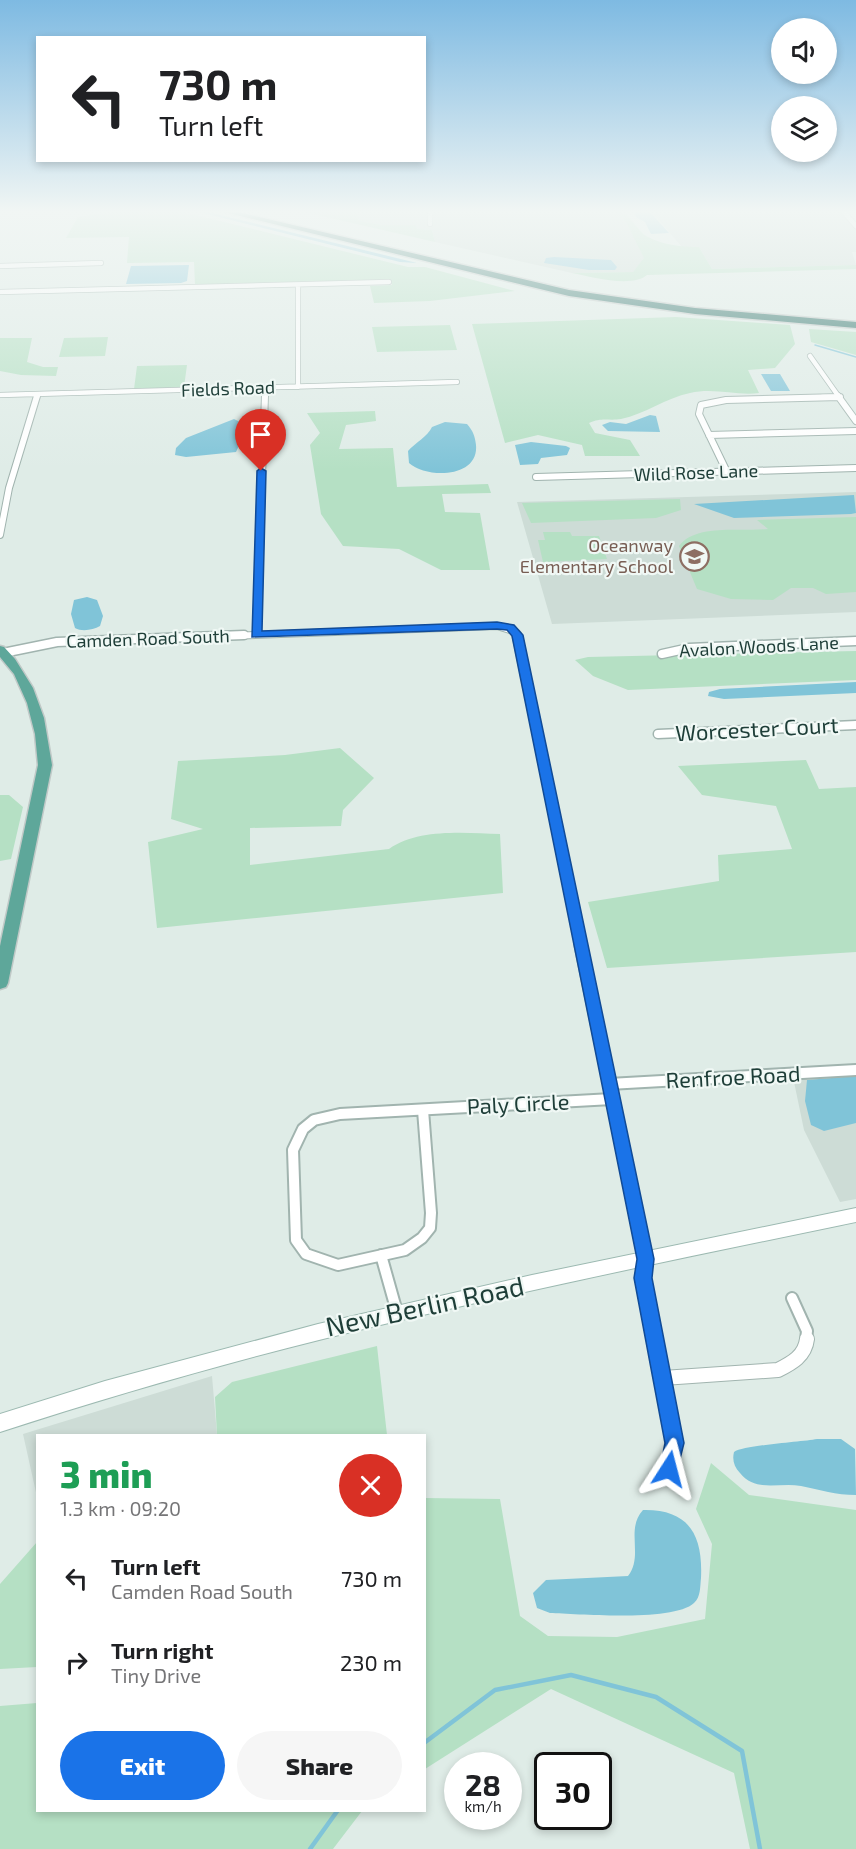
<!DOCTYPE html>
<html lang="en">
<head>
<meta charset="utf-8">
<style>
  :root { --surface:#fff; --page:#f6f6f6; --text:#202124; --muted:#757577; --accent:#1a73e8 }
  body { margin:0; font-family:"Exo 2",sans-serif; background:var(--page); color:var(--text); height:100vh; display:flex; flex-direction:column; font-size:22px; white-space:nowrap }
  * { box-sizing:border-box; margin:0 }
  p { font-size:20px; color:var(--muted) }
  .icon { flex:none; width:33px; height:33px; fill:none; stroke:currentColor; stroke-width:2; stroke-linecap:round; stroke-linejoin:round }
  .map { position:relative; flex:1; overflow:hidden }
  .side { position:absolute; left:36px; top:1434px; width:390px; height:378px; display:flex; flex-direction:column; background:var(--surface); border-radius:0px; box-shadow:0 3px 9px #0003 }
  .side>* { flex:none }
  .top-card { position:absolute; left:36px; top:36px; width:390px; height:126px; border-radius:0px; box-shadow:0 3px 9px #0003; background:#fff; color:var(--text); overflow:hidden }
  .buttons { position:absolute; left:771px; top:18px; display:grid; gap:12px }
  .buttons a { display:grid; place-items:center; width:66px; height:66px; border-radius:50%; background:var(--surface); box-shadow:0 3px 9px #0003; font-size:30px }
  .speed { position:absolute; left:444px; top:1752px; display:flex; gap:12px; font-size:30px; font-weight:700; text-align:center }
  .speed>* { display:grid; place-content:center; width:78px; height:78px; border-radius:50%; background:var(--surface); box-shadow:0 3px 9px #0003; line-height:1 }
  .speed small { font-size:15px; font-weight:400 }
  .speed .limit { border:3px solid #111; border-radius:9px; background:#fff; color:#111 }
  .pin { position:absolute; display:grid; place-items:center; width:51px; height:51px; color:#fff; margin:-62px -26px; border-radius:50% 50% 50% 0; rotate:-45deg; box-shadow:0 0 6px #0007 }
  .pin .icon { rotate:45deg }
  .me { position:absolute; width:66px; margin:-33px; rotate:9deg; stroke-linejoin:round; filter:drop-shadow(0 0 4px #0008) }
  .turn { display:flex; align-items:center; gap:21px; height:126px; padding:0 24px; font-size:27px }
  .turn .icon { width:78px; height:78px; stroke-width:2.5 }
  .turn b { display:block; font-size:42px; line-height:51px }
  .round { display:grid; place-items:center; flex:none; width:63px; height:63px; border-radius:32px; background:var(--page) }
  .summary { display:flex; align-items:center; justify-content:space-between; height:102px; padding:0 24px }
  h1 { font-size:36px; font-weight:800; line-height:45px; color:#1e9e55 }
  .primary-button { display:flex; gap:12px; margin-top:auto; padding:12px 24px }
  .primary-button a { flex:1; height:69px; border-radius:36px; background:var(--accent); color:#fff; font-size:24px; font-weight:800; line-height:69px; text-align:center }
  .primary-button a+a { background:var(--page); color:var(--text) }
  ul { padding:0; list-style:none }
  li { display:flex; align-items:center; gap:18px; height:84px; padding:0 24px }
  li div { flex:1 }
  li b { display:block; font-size:22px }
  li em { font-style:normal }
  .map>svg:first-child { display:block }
  .built { fill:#cddcd6 }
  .green { fill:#b5e0c4 }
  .water { fill:#80c4d8 }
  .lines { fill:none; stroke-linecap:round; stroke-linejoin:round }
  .stream-far1 { stroke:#80c4d8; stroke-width:1.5 }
  .stream { stroke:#80c4d8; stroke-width:4.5 }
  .street-far4-casing { stroke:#a1b4af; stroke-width:6 }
  .street-far3-casing { stroke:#a1b4af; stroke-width:8 }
  .street-far2-casing { stroke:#a1b4af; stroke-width:11 }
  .street-far1-casing { stroke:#a1b4af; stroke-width:14 }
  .street-casing { stroke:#a1b4af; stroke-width:16 }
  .secondary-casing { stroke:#9cb9b1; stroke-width:2 }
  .primary-casing { stroke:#c0c9c7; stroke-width:3 }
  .highway-casing { stroke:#c0c9c7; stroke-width:3 }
  .street-far4 { stroke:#fff; stroke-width:4.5 }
  .street-far3 { stroke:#fff; stroke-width:6 }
  .street-far2 { stroke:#fff; stroke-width:8 }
  .street-far1 { stroke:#fff; stroke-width:10 }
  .street { stroke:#fff; stroke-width:14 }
  .secondary { fill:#fff; fill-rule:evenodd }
  .primary { fill:#5ea79a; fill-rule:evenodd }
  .highway { fill:#276d64; fill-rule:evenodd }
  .route { fill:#1a73e8; stroke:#114b97; stroke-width:1.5 }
  .labels { text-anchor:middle; stroke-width:4.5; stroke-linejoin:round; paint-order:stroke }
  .far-street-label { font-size:18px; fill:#1e3e38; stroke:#f0f8f5 }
  .far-education-label { font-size:18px; fill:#785e54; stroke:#f0f8f5; text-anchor:end }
  .street-label { font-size:22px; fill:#1e3e38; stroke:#f0f8f5 }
  .near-street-label { font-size:27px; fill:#1e3e38; stroke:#f0f8f5 }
</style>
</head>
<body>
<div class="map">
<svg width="856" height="1849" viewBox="0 0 856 1849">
  <rect width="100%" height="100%" fill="#dfece7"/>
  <path class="built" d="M357 211H616L626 222 645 258 633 272 572 273 435 242 432 230 417 229 414 225H382L359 221Z
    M651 211H845L856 223V252H852L856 265 712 269 699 247H682Z
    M856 492V612L552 624 517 502Z
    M856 1073V1199L840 1202 804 1130 793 1077Z
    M212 1376 217 1435 38 1436 37 1497 23 1434Z"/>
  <path class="green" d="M119 211H179L408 267H425L515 291 430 301 374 303 370 286 392 285 391 281 195 285 194 262 127 263 129 237 66 238 78 217Z
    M300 211H357L359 221 382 225H415L417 229 432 230 435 242Z
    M616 211C630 211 636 231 648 237 663 245 683 247 699 247L712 269 856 265V269L647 275C632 288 591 277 572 273L633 272 644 258 626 222Z
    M676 317 790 325 795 344 775 368 748 370 759 393C736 396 714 387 690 393 666 398 645 414 621 419 608 421 602 417 589 423L595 433 630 440 640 456H585L582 445 538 435 505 443 472 324Z
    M450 325 457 350 377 352 372 327Z
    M809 329 856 332V355L811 342Z
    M108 337 105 356 59 357 64 338Z
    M0 338H32L27 362 43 367H58L56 376 21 375 0 371Z
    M187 365 184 387 134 389 137 366Z
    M375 411 376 421 346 425 339 449 393 448 397 487 488 484 491 493 442 494 445 512 480 513 490 570H441L399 549 343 546 321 514 310 445 320 433 307 413Z
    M680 499 681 510 656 518 531 523 522 503Z
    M856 517V592L826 594 813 588H791L773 600 731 599 697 589 679 546C695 523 743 532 768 529L757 520Z
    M543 532H570L572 536H599L607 559 543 562 538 540H545Z
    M856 651V680L628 690 593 676 575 660 588 657Z
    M340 748 374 778 343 810 341 826 250 828V865L389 849C418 828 466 833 500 834L503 893 157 928 148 842 203 829 171 819 178 761 285 755Z
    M806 760 819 789 856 787V952L607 968 588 902 719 881 718 855 792 849 776 806 702 795 678 766Z
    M0 795H9L23 807 11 859 0 861Z
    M377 1346 387 1435H217L215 1397 232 1382Z
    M711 1463 749 1495 856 1510V1849H750L734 1773 551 1689 425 1769V1498L500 1499 520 1616 548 1636 617 1637 705 1619 712 1544 696 1509Z
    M37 1542V1667L0 1669V1584Z
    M37 1703 38 1810 362 1811 333 1849H0V1706Z"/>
  <path class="water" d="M195 211H204L417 263 400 262Z
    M634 211H649L669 233 651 234 645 222 636 217Z
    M554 257 611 260 617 267 615 270H589L544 263 546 258Z
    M189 265 187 281 181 283 126 284 131 266Z
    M761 374H780L790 391H771Z
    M650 415 656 416 660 432 608 431 602 425 610 422 626 424Z
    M234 419 242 423 246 430 236 452 186 457 175 455 176 448 186 438Z
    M445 422 467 424C473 431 475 436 476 445 479 478 427 479 409 463L408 451C415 443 428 436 432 427Z
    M531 442 566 446 570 448 567 455 541 458 538 464 520 465 515 445Z
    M854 495 856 513 851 514 734 518 694 504Z
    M87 597 97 600 103 616 100 626C93 630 82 632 75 628L71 614 74 600Z
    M856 682V693L724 699 708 696 709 692 720 689Z
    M856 1076V1123L824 1131 811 1125 805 1101 807 1080Z
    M817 1439H841L855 1449 856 1495C836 1495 820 1490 801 1486 779 1482 756 1493 740 1473 734 1467 732 1460 734 1452 744 1445 801 1442 817 1439Z
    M643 1510C689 1509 703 1535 701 1578 700 1586 701 1597 694 1603 674 1622 578 1614 550 1613L537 1608 533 1593 546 1580 628 1576C644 1555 625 1530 643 1510Z"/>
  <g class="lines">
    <path class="stream-far1" d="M815 345 856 357"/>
    <path class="stream" d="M424 1743 495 1690 571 1675 656 1697 742 1751 760 1849
      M310 1849 338 1810"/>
    <defs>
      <path id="street-far4" d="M430 211V224
        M843 211 856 226
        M0 266 101 263
        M298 285V387
        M0 292 389 282
        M810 356 839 397
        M0 395 457 382
        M37 397 38 394
        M265 397V388
        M822 397H840"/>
      <path id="street-far3" d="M838 396 856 421
        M709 435 856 431
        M727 472 699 414 701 405 726 400 840 397
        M536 477 856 468
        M0 535 9 488 37 396
        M256 635 265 396
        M203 637 497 626 516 632 517 637"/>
      <path id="street-far2" d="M517 635 580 944
        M3 653 57 642 244 635
        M662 654 689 648 856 641
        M658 734 856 725"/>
      <path id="street-far1" d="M580 943 645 1259 643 1278 655 1340
        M609 1084 856 1070
        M423 1110 431 1213 430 1228 422 1238 405 1250 338 1265 306 1254 296 1240 293 1150 303 1129 314 1120 340 1114 612 1099
        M381 1255 397 1312
        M792 1298 807 1331 806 1340"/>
      <path id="street" d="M655 1339 675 1443 669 1469
        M663 1378 778 1370C792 1363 805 1356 807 1339"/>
      <path id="secondary" d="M856 1208V1222C677 1259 497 1296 319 1340 211 1367 105 1398 0 1432V1414L105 1381 318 1324 532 1275Z"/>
      <path id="primary" d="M0 646 4 647 15 659 33 688 44 718 52 765 8 983 6 987 0 989V946L38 765 35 734 27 703 14 674 0 657Z"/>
      <path id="highway" d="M220 211H234L569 290 695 308 856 322V328L695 314 569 296Z"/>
    </defs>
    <use href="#street-far4" class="street-far4-casing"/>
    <use href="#street-far3" class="street-far3-casing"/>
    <use href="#street-far2" class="street-far2-casing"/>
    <use href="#street-far1" class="street-far1-casing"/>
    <use href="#street" class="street-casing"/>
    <use href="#secondary" class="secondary-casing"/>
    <use href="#primary" class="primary-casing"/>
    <use href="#highway" class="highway-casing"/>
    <use href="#street-far4" class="street-far4"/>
    <use href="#street-far3" class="street-far3"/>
    <use href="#street-far2" class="street-far2"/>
    <use href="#street-far1" class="street-far1"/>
    <use href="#street" class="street"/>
    <use href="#secondary" class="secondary"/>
    <use href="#primary" class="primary"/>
    <use href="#highway" class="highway"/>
  </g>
  <linearGradient id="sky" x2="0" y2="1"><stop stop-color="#7ebae2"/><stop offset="0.45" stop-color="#f1f6f4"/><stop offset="1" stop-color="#f1f6f4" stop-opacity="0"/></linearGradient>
  <rect width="856" height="470" fill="url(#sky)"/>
  <path class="route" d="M261 468 266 471 262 631 497 622 514 625 523 635 654 1259 652 1278 684 1443 676 1475 669 1478 663 1475 660 1469 665 1443 634 1278 637 1259 512 636 507 630 497 629 252 637 257 471Z"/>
  <defs>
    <symbol id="school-ring" viewBox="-11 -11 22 22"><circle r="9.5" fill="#f0f8f5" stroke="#8d6e63" stroke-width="1.5"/><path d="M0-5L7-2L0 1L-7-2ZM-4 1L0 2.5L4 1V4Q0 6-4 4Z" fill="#8d6e63"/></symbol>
  </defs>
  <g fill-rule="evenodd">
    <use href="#school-ring" x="678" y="540" width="33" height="33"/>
  </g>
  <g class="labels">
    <g class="far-street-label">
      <text transform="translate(228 389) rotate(-2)" y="6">Fields Road</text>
      <text transform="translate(696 473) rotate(-2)" y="6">Wild Rose Lane</text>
      <text transform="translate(148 639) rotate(-2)" y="6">Camden Road South</text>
      <text transform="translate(759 647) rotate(-3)" y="6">Avalon Woods Lane</text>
    </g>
    <g class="far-education-label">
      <text x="673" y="552">Oceanway<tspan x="673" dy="21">Elementary School</tspan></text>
    </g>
    <g class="street-label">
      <text transform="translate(757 729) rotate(-3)" y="8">Worcester Court</text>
      <text transform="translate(733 1077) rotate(-3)" y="8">Renfroe Road</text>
      <text transform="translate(518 1104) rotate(-3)" y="8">Paly Circle</text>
    </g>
    <g class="near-street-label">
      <text transform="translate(425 1307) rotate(-12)" y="9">New Berlin Road</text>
    </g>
  </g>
</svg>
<div class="buttons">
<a><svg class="icon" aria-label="sound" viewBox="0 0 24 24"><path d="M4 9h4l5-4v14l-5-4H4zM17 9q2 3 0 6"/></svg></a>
<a><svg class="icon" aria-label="layers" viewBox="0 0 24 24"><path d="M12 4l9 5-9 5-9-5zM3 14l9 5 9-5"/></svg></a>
</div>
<div class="speed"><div>28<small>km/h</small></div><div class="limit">30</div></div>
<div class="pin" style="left:261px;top:471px;background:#d93025"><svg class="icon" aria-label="arrive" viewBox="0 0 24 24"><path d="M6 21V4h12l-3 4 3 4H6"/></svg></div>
<svg class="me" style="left:669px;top:1469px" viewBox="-20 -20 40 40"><path d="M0-17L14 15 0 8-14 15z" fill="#1a73e8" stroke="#fff" stroke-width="4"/></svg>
<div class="top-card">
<div class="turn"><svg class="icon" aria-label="left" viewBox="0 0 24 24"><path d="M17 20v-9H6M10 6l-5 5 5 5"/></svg><div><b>730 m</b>Turn left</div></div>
</div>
<section class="side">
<div class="summary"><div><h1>3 min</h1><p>1.3 km · 09:20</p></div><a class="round" style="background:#d93025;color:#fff"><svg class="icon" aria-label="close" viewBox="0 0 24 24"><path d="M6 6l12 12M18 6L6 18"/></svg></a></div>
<ul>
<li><svg class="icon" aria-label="left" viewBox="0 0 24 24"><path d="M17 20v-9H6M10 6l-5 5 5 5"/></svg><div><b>Turn left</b><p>Camden Road South</p></div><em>730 m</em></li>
<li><svg class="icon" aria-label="right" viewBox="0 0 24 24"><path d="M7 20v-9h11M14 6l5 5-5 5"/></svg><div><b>Turn right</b><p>Tiny Drive</p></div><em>230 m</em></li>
</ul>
<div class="primary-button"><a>Exit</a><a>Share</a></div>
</section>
</div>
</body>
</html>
